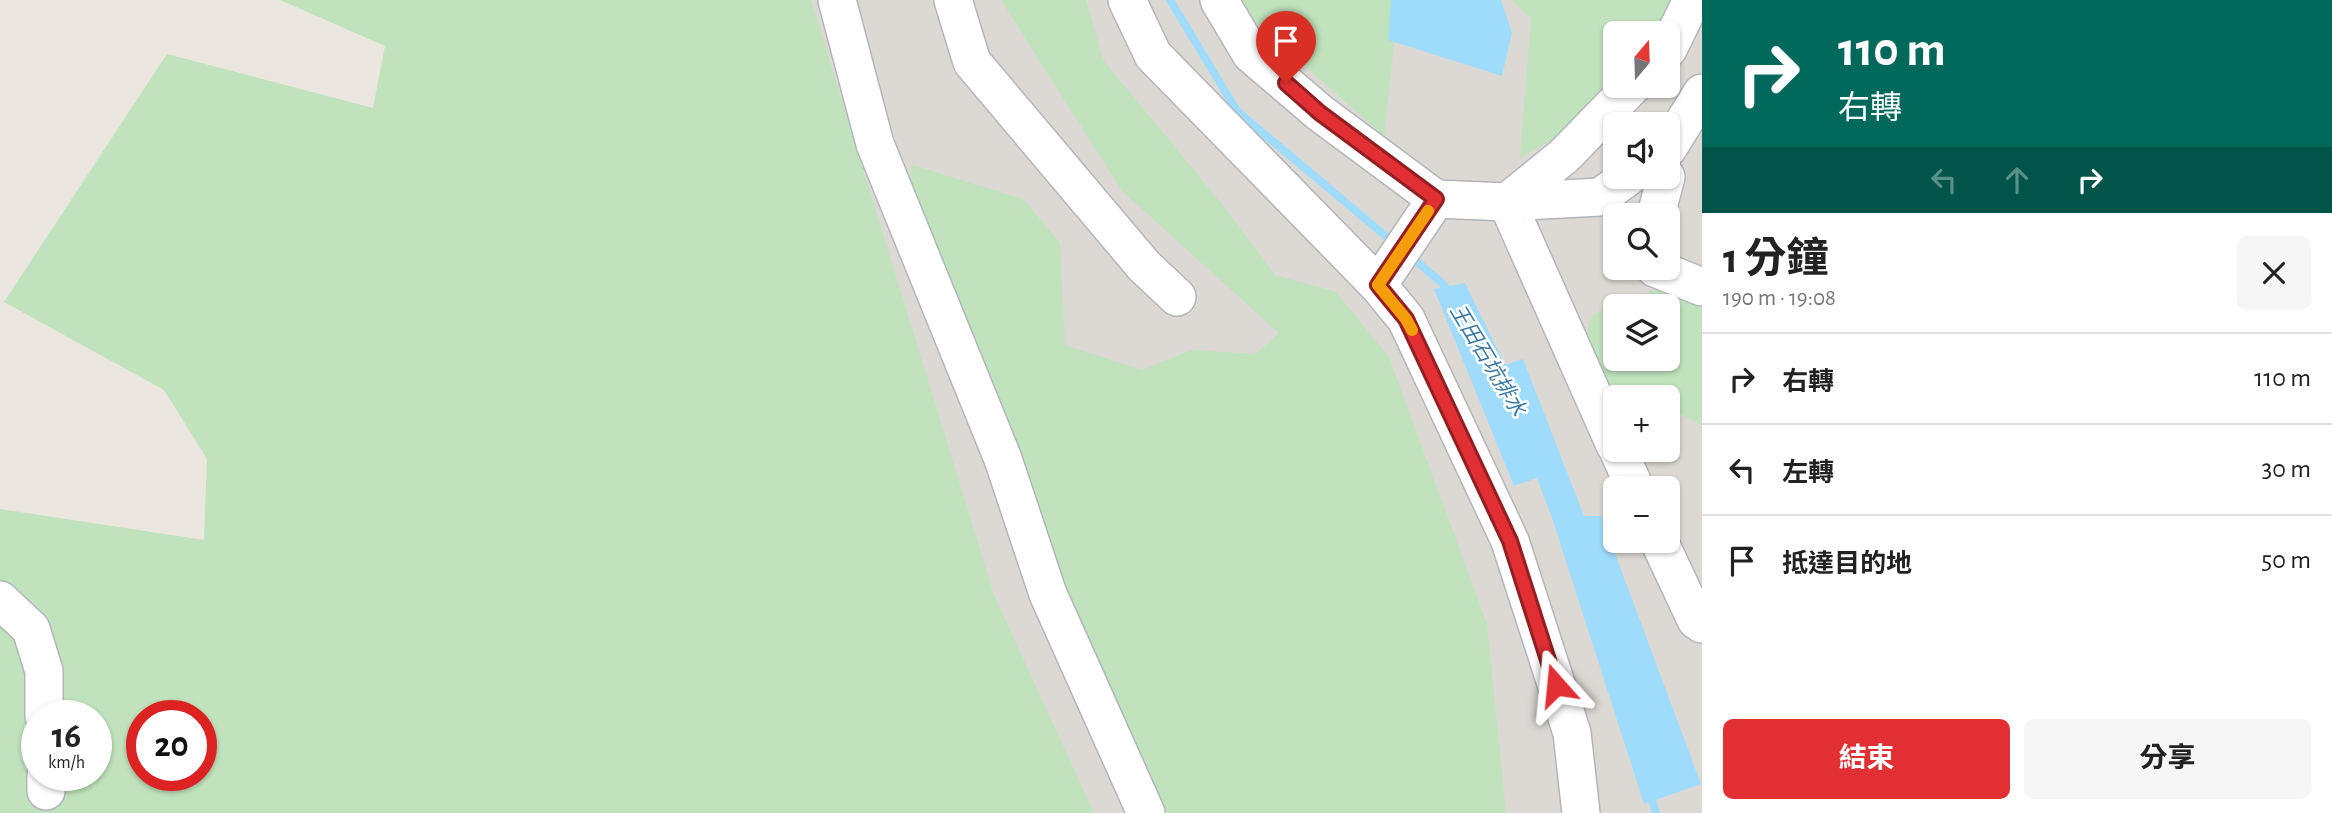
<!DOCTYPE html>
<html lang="zh-TW">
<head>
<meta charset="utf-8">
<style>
  :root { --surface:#fff; --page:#f6f6f6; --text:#222; --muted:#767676; --line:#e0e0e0; --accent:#e12f33 }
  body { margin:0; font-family:"Alegreya Sans","Noto Sans TC",sans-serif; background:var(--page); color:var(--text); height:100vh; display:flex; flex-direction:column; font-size:26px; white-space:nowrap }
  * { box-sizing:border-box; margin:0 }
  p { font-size:23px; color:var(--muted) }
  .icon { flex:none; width:38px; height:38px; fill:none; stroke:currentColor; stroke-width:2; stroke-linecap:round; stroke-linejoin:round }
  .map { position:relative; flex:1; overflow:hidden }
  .drawer { display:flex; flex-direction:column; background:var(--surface); width:630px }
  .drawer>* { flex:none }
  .hud { background:#00695c; color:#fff; overflow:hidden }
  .needle { width:46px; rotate:19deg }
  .fabs { position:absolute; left:1603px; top:21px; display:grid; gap:14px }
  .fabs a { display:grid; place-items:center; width:77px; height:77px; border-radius:10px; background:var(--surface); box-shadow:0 2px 5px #0004; font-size:35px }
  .speed { position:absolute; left:21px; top:700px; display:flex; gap:14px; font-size:35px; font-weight:700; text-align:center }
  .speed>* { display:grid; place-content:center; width:91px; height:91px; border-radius:50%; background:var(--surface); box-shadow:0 2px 5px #0004; line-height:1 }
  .speed small { font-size:18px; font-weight:400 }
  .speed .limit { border:10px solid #d22; background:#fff; color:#111 }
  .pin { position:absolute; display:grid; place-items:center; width:60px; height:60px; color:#fff; margin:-72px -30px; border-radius:50% 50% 50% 0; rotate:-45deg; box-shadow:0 0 7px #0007 }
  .pin .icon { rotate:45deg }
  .me { position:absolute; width:77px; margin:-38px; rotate:342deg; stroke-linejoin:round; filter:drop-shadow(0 0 5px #0008) }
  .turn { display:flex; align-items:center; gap:24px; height:147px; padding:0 21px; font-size:32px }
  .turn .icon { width:91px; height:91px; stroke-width:2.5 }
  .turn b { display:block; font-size:49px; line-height:60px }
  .lanes { display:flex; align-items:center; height:66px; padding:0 21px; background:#0003; justify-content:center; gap:35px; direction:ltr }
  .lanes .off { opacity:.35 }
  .round { display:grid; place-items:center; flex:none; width:74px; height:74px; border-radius:10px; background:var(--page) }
  .overview { display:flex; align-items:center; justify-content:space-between; height:119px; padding:0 21px }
  h1 { font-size:42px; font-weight:700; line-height:52px }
  .button { display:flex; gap:14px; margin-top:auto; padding:14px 21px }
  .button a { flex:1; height:80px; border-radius:10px; background:var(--accent); color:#fff; font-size:28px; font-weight:700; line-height:80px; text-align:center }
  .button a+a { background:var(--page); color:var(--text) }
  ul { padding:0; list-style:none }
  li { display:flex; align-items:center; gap:21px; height:91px; padding:0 21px; border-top:2px solid var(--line) }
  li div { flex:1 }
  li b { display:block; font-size:26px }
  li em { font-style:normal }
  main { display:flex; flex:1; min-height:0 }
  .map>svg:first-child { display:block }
  .industrial { fill:#dcd9d4; fill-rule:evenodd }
  .green { fill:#c0e2bc; fill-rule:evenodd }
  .water { fill:#9fdcfb }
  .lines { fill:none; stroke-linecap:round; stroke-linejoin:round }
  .stream { stroke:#9fdcfb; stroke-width:8 }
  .minor-casing { stroke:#b2b6ba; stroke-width:40 }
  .minor { stroke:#fff; stroke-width:37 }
  .route-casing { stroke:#921f21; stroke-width:18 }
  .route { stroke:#e12f33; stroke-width:12 }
  .slow { stroke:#f59e0b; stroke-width:12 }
  .labels { text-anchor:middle; stroke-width:5; stroke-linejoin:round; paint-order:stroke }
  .water-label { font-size:21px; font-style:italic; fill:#3c78a2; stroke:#fff }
</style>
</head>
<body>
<main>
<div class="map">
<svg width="1702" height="813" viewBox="0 0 1702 813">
  <rect width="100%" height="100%" fill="#ebe7df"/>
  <path class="industrial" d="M689 0H1702V813H935ZM1615 33H1668V86H1615ZM1615 124H1668V177H1615ZM1615 215H1668V268H1615ZM1615 306H1668V359H1615ZM1615 397H1668V450H1615ZM1615 488H1668V541H1615Z"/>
  <path class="green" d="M280 0H811L994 595 1094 813H0V509L204 540 207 459 164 390 4 302 167 54 373 108 385 46ZM37 716H96V775H37ZM142 716H201V775H142Z
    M1001 0H1086L1103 60 1222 204 1275 275 1336 292 1389 357 1487 624 1506 813H1164L905 215 912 165 1023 199 1060 243 1065 345 1142 370 1192 350 1256 354 1279 333 1122 191Z
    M1231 0H1409L1398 8 1384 136Z
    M1511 0H1689L1666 33H1615L1617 103 1520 158 1531 18Z
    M1671 283 1702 299V425L1668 408V397H1615L1614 458 1567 389 1593 314ZM1615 306H1668V359H1615Z"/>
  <path class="water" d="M1391 0H1501L1512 33 1502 76 1388 40Z
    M1465 283 1505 365 1523 359 1584 516H1601L1701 784 1644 804 1552 518 1537 478 1514 486 1434 289Z"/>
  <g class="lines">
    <path class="stream" d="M1170 0 1237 111 1395 244
      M1408 254 1443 284 1451 296
      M1650 792 1656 813"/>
    <defs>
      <path id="minor" d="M837 0 875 144 1003 459 1048 594 1146 813
        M953 0 972 62 1144 266 1177 297
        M1127 0 1153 55 1378 285 1406 319 1510 541 1572 733 1581 813
        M1219 0 1251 54 1320 113 1436 199 1507 202 1564 156 1632 86
        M1668 49 1692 0
        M1668 148 1702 93
        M1656 215 1666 177
        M1655 268 1702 287
        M1378 285 1436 199
        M1615 445 1507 202 1600 197 1628 177
        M1618 450 1635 488
        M1659 541 1696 620 1702 624
        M0 600 31 629 44 671V716
        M46 775V791"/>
    </defs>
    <use href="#minor" class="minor-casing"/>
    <use href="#minor" class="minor"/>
  </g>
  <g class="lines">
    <defs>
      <path id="route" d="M1286 83 1320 113 1436 199 1378 285 1406 319 1510 541 1556 685"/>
    </defs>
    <use href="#route" class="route-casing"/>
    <use href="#route" class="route"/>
    <path class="slow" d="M1412 330 1406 319 1378 285 1428 211"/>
  </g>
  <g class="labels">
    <g class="water-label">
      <text transform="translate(1488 360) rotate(59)" y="7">王田石坑排水</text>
    </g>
  </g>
</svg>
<div class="fabs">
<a><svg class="needle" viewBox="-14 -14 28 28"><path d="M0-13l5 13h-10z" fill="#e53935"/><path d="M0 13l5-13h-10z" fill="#767676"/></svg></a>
<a><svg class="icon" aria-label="sound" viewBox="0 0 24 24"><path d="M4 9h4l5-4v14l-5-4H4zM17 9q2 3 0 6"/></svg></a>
<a><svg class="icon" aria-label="search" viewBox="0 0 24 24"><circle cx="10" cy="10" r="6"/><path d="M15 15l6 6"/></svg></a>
<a><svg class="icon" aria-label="layers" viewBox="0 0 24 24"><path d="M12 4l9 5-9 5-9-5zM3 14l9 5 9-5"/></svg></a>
<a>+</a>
<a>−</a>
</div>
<div class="speed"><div>16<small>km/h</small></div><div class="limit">20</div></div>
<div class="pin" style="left:1286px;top:83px;background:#d93025"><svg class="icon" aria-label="arrive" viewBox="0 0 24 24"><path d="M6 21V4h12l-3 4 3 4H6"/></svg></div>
<svg class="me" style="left:1556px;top:685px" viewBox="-20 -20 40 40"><path d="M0-17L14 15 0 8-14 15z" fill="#e12f33" stroke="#fff" stroke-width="4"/></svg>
</div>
<section class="drawer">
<div class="hud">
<div class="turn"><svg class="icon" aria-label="right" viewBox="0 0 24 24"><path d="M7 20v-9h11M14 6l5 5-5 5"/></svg><div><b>110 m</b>右轉</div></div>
<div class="lanes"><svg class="icon off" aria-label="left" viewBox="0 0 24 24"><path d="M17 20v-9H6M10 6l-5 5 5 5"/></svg><svg class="icon off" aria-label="ahead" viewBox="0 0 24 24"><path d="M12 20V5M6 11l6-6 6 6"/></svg><svg class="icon" aria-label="right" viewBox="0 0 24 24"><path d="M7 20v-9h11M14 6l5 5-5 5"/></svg></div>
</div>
<div class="overview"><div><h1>1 分鐘</h1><p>190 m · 19:08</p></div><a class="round"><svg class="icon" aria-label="close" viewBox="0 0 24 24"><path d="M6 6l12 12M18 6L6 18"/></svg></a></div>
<ul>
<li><svg class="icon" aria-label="right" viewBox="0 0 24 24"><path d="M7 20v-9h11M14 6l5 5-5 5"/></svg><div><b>右轉</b></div><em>110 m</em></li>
<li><svg class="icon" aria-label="left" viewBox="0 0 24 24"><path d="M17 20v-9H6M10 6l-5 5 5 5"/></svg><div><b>左轉</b></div><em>30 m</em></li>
<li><svg class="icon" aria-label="arrive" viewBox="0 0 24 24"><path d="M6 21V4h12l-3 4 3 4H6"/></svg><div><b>抵達目的地</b></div><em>50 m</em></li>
</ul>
<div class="button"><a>結束</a><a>分享</a></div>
</section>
</main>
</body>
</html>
